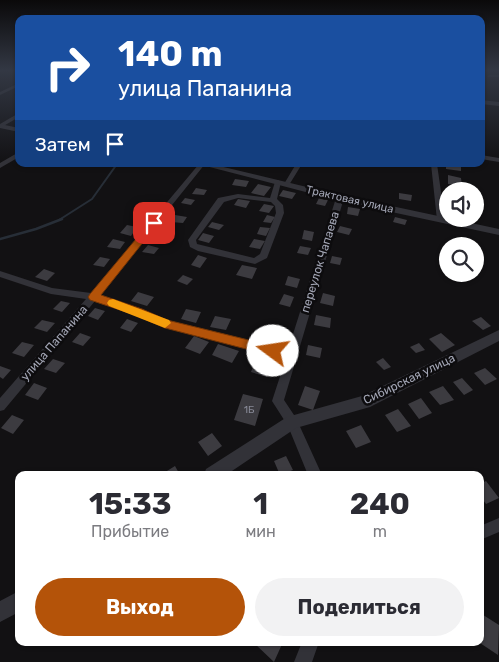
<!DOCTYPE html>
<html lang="ru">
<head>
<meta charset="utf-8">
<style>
  :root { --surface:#fff; --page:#f2f2f3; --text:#2b2b33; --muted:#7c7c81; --accent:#b45309 }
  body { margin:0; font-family:Rubik,sans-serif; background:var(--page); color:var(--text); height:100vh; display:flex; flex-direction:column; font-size:19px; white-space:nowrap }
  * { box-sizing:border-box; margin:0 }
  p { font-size:16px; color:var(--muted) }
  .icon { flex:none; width:28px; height:28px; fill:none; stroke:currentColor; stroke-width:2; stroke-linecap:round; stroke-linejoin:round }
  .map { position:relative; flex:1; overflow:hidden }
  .panel { position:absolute; left:15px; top:471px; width:469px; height:175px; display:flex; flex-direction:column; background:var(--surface); border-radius:10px; box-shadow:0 1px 4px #0004 }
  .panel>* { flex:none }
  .top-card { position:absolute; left:15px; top:15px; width:470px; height:152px; border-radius:10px; box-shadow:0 1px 4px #0004; background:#1a4fa0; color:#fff; overflow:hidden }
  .fabs { position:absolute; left:439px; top:182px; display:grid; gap:10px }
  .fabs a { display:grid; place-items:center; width:45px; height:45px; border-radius:50%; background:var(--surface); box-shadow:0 1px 4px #0004; font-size:25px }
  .pin { position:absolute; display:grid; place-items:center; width:42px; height:42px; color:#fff; margin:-21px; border-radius:10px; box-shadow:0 2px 8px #0006 }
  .me { position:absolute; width:55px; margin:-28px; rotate:284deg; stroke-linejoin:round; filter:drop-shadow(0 0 4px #0008) }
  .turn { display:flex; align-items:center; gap:18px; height:105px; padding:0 20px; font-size:22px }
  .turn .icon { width:65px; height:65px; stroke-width:2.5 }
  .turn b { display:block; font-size:35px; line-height:42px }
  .then { display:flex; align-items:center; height:48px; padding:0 20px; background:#0003; gap:10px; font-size:19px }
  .eta { display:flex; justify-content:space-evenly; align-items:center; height:85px; text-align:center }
  .eta b { font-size:30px; font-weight:700; line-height:35px }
  .button { display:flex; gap:10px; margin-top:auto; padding:10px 20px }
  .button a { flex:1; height:58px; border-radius:30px; background:var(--accent); color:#fff; font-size:20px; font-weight:700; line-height:58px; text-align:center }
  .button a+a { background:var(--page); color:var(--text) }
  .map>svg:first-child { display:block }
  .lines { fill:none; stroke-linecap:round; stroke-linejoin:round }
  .stream-far1 { stroke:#272e37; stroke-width:2 }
  .stream { stroke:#272e37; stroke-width:2.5 }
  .building { fill:#3c3b40 }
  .minor { fill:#323238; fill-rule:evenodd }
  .tertiary { fill:#323238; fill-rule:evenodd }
  .route { fill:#b45309; stroke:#753606 }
  .slow { fill:#f59e0b }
  .labels { text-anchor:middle; stroke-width:5; stroke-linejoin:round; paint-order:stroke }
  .number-label { font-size:10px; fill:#888a97 }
  .far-street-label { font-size:11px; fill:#a2a5b4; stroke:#0d0c0e }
  .street-label { font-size:12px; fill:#a2a5b4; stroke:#0d0c0e }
</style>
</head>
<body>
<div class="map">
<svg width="499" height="662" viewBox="0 0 499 662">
  <rect width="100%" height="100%" fill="#121113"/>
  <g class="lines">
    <path class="stream-far1" d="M59 220 92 199 117 164"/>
    <path class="stream" d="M0 239 36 229 62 219"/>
  </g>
  <path class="building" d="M446 164H461V171L446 169Z
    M448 175 461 178 462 186 448 184Z
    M235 179 249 181 246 187 232 185Z
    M258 184 271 187 264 196 251 193Z
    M196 188 207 190 204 195 192 194Z
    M283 190 296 193 292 199 279 196Z
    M399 193 412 195 411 201 399 199Z
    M185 198 195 200 191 205 181 203Z
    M319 198 328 200 325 206 316 204Z
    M238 199 250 201 246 208 234 205Z
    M264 204 274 206 269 213 259 211Z
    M348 207 360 209 358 216 347 214Z
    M140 209 149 211 144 217 134 215Z
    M175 215 187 217 183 223 171 222Z
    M267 215 275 217 271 223 263 222Z
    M395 217 407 220 405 225 393 222Z
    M212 222 224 225 219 230 208 227Z
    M127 225 137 227 131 236 120 233Z
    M340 226 352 229 349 235 337 232Z
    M161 227 172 229 167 235 156 232Z
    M260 227 270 228 266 236 257 234Z
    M304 230 314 232 312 241 302 239Z
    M203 233 214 236 209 243 198 240Z
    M113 239 125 242 120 249 107 247Z
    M254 239 265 241 260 249 249 247Z
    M148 245 159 248 154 254 142 252Z
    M300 246 311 248 308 255 297 253Z
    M198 255 207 258 200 268 191 265Z
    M332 256 342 258 340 265 330 263Z
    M100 257 110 259 104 267 93 265Z
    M242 265 257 268 252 279 236 275Z
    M44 269 55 273 47 281 35 277Z
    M183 275 193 279 187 285 177 281Z
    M288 276 300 279 297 288 285 285Z
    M138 292 154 297 147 306 131 301Z
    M323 293 335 296 333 306 320 303Z
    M284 294 294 297 290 307 279 304Z
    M61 301 70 303 62 312 53 309Z
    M95 308 105 311 98 320 88 316Z
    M186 309 201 312 196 323 181 319Z
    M316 315 331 318 330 328 314 325Z
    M215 316 231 319 226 330 210 327Z
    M481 317 491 326 483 330 472 321Z
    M127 319 138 323 131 332 120 328Z
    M42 320 55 323 47 332 34 328Z
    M271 328 284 331 281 340 267 337Z
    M80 333 91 337 83 346 72 342Z
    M441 333 455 345 442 352 429 339Z
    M194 336 209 342 200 354 185 348Z
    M22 342 34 345 24 357 12 353Z
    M419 343 425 350 416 353 410 347Z
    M218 344 239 351 232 363 212 355Z
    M308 345 322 348 320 358 306 355Z
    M257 356 273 361 267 377 251 372Z
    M383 358 391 367 384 370 376 362Z
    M53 359 65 363 56 373 44 369Z
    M0 366 11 370 3 379 0 377Z
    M485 368 497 379 485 385 474 373Z
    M462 378 473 390 464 395 453 382Z
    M34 383 47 388 38 400 25 395Z
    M305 386 320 391 313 410 298 405Z
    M443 386 454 400 440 405 429 392Z
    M243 394 263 399 255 426 234 420Z
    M421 398 432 413 419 419 408 404Z
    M398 409 411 426 397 432 385 415Z
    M12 415 24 420 13 434 1 428Z
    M361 425 371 442 356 448 346 431Z
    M212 433 222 446 208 456 198 442Z
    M286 456 293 470 280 475 274 461Z
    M175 466 180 475H163L162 474Z
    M486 481 499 498 486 504 480 496V484Z
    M480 613 499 625 498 655 480 643Z
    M253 642H283L274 662Z"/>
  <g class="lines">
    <path class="minor" d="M489 75H499V77H487Z
      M19 83V86L0 95V92Z
      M481 100 499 102V106L481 104Z
      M19 113V117L0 128V124Z
      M19 152V157L0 168V163Z
      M481 155 499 158V162L481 159Z
      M199 164H205L99 296 142 309 167 320 288 350 336 198 343 196 344 198 284 400 296 418 322 475H308L288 426 272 401 286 358 165 327 136 315 95 301 4 410 0 411V398L86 299 51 294 0 277V271L52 288 91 293Z
      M296 164H302L289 185H285L284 184Z
      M431 164H437L445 220 441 222 437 220Z
      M278 180 281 182 277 199 283 205 284 213 267 258 255 264 198 251 190 247 188 240 218 198 238 194 270 198 275 182ZM238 198 271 202 275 206 276 213 260 254 254 258 197 244 196 240 224 202Z
      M499 518V532L480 540V526Z
      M302 642H319L312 662H294Z"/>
    <path class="tertiary" d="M0 124 19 128V132L0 128Z
      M198 164H211L340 195 499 229V235L340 201Z
      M499 330V341L370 407 296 428 226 475H204L206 469 287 417 362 396Z
      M19 591V612L0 622V601Z"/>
  </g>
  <linearGradient id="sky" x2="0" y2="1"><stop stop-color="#0a090a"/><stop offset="0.43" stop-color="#333844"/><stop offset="1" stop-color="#333844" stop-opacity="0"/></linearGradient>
  <rect width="499" height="164" fill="url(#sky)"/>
  <path class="route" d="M154 220 158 223 157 225 101 295 142 309 167 320 273 346 277 347 279 351 277 354 273 356 165 328 135 315 90 300 88 297 90 294 151 221Z"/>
  <path class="slow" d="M113 299 169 320 171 323 165 328 109 306 107 303 109 300Z"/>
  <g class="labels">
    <g class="number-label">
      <text x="249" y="413">1Б</text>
    </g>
    <g class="far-street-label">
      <text transform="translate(350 199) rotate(13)" y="4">Трактовая улица</text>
    </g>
    <g class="street-label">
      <text transform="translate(320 262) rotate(-73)" y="4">переулок Чапаева</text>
      <text transform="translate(54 343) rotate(-49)" y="4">улица Папанина</text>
      <text transform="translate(409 379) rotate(-26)" y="4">Сибирская улица</text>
    </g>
  </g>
</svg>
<div class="fabs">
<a><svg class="icon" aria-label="sound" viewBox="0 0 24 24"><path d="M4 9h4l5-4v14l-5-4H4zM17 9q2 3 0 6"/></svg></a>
<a><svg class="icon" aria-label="search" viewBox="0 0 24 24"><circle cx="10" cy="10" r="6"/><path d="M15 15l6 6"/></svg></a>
</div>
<div class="pin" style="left:154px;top:223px;background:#d93025"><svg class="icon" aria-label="arrive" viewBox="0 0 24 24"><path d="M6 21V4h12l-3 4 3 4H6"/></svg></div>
<svg class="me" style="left:273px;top:351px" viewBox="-20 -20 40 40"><circle r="19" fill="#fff"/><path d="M0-13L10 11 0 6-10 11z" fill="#b45309"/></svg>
<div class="top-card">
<div class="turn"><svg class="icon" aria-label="right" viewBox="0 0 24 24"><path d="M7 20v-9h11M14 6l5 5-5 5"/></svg><div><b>140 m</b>улица Папанина</div></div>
<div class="then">Затем<svg class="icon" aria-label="arrive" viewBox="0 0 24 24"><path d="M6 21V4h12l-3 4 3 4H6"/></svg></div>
</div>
<section class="panel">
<div class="eta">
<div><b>15:33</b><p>Прибытие</p></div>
<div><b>1</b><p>мин</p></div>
<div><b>240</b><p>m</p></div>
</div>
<div class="button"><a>Выход</a><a>Поделиться</a></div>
</section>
</div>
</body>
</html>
